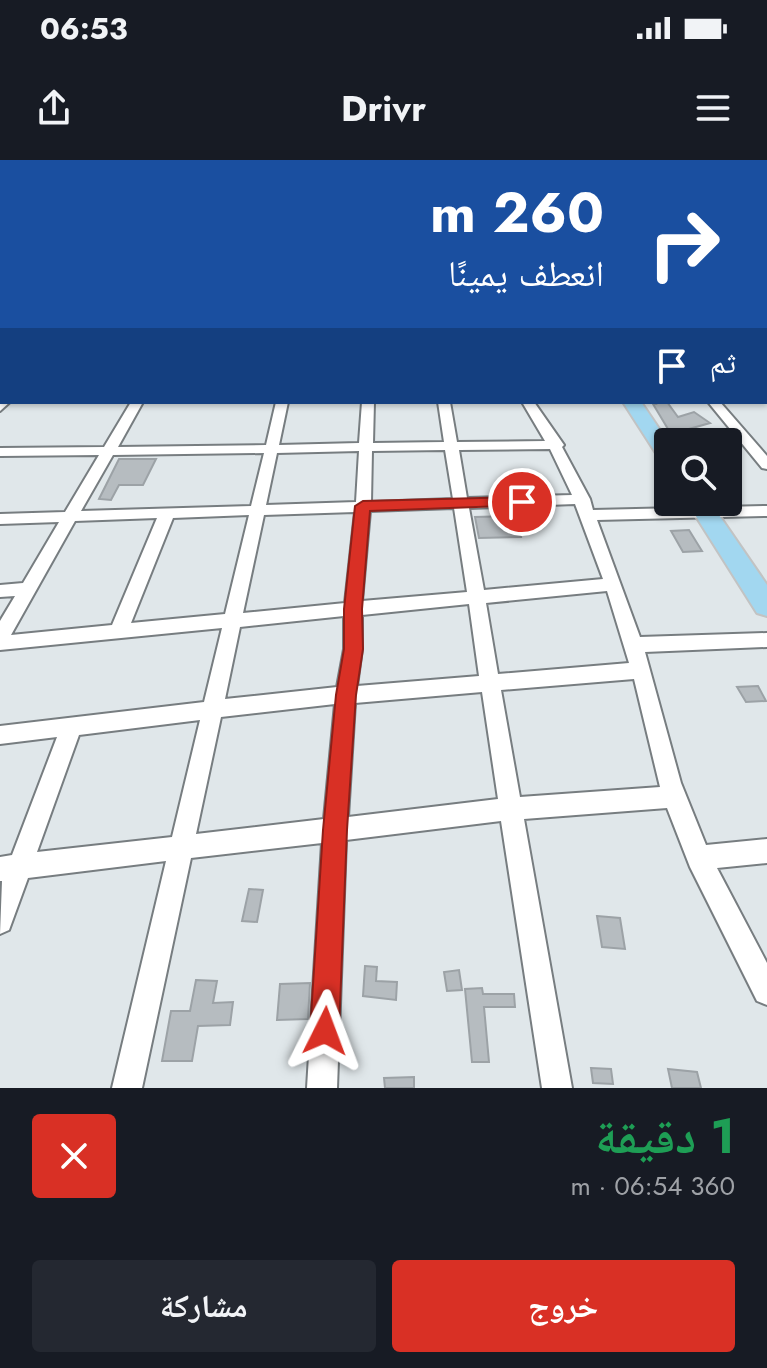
<!DOCTYPE html>
<html lang="ar">
<head>
<meta charset="utf-8">
<style>
  :root { --surface:#171b24; --page:#242831; --text:#f1f3f6; --muted:#9ea1a6; --accent:#d93025 }
  body { margin:0; font-family:Jost,"Noto Naskh Arabic",sans-serif; background:var(--page); color:var(--text); direction:rtl; height:100vh; display:flex; flex-direction:column; font-size:30px; white-space:nowrap }
  * { box-sizing:border-box; margin:0 }
  p { font-size:26px; color:var(--muted) }
  .icon { flex:none; width:44px; height:44px; fill:none; stroke:currentColor; stroke-width:2; stroke-linecap:round; stroke-linejoin:round }
  .map { position:relative; height:928px; overflow:hidden; direction:ltr }
  .side { display:flex; flex-direction:column; background:var(--surface); flex:1 }
  .side>* { flex:none }
  .top-card { position:absolute; left:0px; top:0px; width:768px; height:244px; box-shadow:0 2px 6px #0004; direction:rtl; background:#1a4fa0; color:#fff; overflow:hidden }
  .buttons { position:absolute; left:654px; top:268px; display:grid; gap:16px }
  .buttons a { display:grid; place-items:center; width:88px; height:88px; border-radius:8px; background:var(--surface); box-shadow:0 2px 6px #0004; font-size:40px }
  .pin { position:absolute; display:grid; place-items:center; width:68px; height:68px; color:#fff; margin:-34px; border:4px solid #fff; border-radius:50%; box-shadow:0 2px 8px #0007 }
  .me { position:absolute; width:88px; margin:-44px; rotate:3deg; stroke-linejoin:round; filter:drop-shadow(0 0 6px #0008) }
  .turn { display:flex; align-items:center; gap:28px; height:168px; padding:0 32px; font-size:36px }
  .turn .icon { width:104px; height:104px; stroke-width:2.5 }
  .turn b { display:block; font-size:56px; line-height:68px }
  .then { display:flex; align-items:center; height:76px; padding:0 32px; background:#0003; gap:16px; font-size:30px }
  .round { display:grid; place-items:center; flex:none; width:84px; height:84px; border-radius:8px; background:var(--page) }
  .head { display:flex; align-items:center; justify-content:space-between; height:136px; padding:0 32px }
  h1 { font-size:48px; font-weight:700; line-height:60px; color:#1e9e55 }
  .action { display:flex; gap:16px; margin-top:auto; padding:16px 32px }
  .action a { flex:1; height:92px; border-radius:8px; background:var(--accent); color:#fff; font-size:32px; font-weight:700; line-height:92px; text-align:center }
  .action a+a { background:var(--page); color:var(--text) }
  .status { display:flex; justify-content:space-between; align-items:center; height:56px; padding:0 40px; background:var(--surface); direction:ltr }
  .status svg { height:22px; fill:currentColor }
  header { display:flex; justify-content:space-between; align-items:center; height:104px; padding:0 32px; background:var(--surface); font-size:36px; font-weight:700 }
  .map>svg:first-child { display:block }
  .building { fill:#b6bcc0; stroke:#9ca2a6; stroke-width:2 }
  .lines { fill:none; stroke-linecap:round; stroke-linejoin:round }
  .minor-casing { stroke:#777d80; stroke-width:4 }
  .highway-casing { stroke:#c2c3c3; stroke-width:4 }
  .minor { fill:#fff; fill-rule:evenodd }
  .highway { fill:#a2d7f0; fill-rule:evenodd }
  .route { fill:#d93025; stroke:#8d1f18; stroke-width:2 }
</style>
</head>
<body>
<div class="status"><b>06:53</b><svg viewBox="0 0 49 12"><path d="M0 12V9h3v3zM5 12V6h3v6zM10 12V3h3v9zM15 12V0h3v12zM26 1h20v11H26zM47 4h2v5h-2z"/></svg></div>
<header><svg class="icon" aria-label="menu" viewBox="0 0 24 24"><path d="M4 6h16M4 12h16M4 18h16"/></svg>Drivr<svg class="icon" aria-label="share" viewBox="0 0 24 24"><path d="M12 15V3M7 8l5-5 5 5M5 13v7h14v-7"/></svg></header>
<div class="map">
<svg width="767" height="928" viewBox="0 0 767 928">
  <rect width="100%" height="100%" fill="#e0e7ea"/>
  <path class="building" d="M655 242H667L678 257 694 252 710 263 671 274 653 244H656Z
    M119 299H156L143 325H119L111 340 99 339Z
    M515 356 521 377 479 378 475 357Z
    M689 370 702 391 683 392 671 371Z
    M758 526 766 541 746 542 737 527Z
    M249 729 263 730 257 762 242 761Z
    M597 756 620 758 625 789 602 787Z
    M365 806 377 807 376 821 397 822 396 840 363 836Z
    M459 810 462 830 447 831 444 812Z
    M196 820 217 821 213 843 233 842 230 865 198 866 192 901H162L171 851H190Z
    M310 823 308 859 277 860 280 824Z
    M482 828 483 834H514L515 847H484L489 902H472L465 829Z
    M591 908 611 909 613 924 593 923Z
    M668 909 697 912 701 928H672Z
    M414 917V928H385L384 918Z"/>
  <g class="lines">
    <defs>
      <path id="minor" d="M766 100H767V106H766Z
        M2 105V111L0 112V106Z
        M766 119H767V125H766Z
        M766 134H767V141H766Z
        M2 138V144L0 145V139Z
        M766 173H767V180H766Z
        M0 174H2V180H0Z
        M766 212H767V219H766Z
        M0 239 10 242 0 251Z
        M131 242H143L118 287 266 285 276 242H288L279 285 359 283 362 242H374L373 283 444 282 438 242H450L457 282 545 281 522 242H534L564 285 562 287 590 339 593 350 767 346V356L597 360 640 477 767 473V487L645 492 681 623 706 685 767 679V703L717 708 767 803V845L757 841 690 707 667 648 524 659 572 928H542L501 661 346 680 337 928H307L322 683 191 698 142 928H112L166 701 28 718 9 770 0 774 2 721H0V697L12 695 57 577 0 584V566L204 542 222 468 0 490V461L15 436 0 437V425L23 423 59 362 0 364V354L65 352 99 295 0 296V288L104 287ZM550 289 572 335 467 338 459 290ZM445 290 453 339 371 342 372 291ZM359 291 356 342 266 345 277 293ZM264 293 251 346 81 351 113 295ZM575 344 603 419 484 430 469 348ZM454 348 467 432 362 441 370 351ZM355 352 345 443 243 453 264 355ZM249 355 225 454 131 463 173 358ZM157 358 112 465 11 475 75 361ZM607 431 629 503 498 514 486 443ZM469 444 479 516 357 526 362 489V455ZM344 456V489L337 527 225 539 240 467ZM634 519 660 627 520 637 501 530ZM482 532 498 639 348 657 355 543ZM335 544 324 659 196 674 221 557ZM200 560 172 677 37 692 79 575Z
        M708 242H720L767 296V309L762 308Z"/>
      <path id="highway" d="M623 242H641L668 282V303L661 301Z
        M687 342H710L767 425V456L757 453Z"/>
    </defs>
    <use href="#minor" class="minor-casing"/>
    <use href="#highway" class="highway-casing"/>
    <use href="#minor" class="minor"/>
    <use href="#highway" class="highway"/>
  </g>
  <linearGradient id="sky" x2="0" y2="1"><stop stop-color="#70abd6"/><stop offset="0.42" stop-color="#f1f4f6"/><stop offset="1" stop-color="#f1f4f6" stop-opacity="0"/></linearGradient>
  <rect width="767" height="226" fill="url(#sky)"/>
  <path class="route" d="M522 337 530 342 527 345 370 351 362 449 363 489 356 535 347 670 339 871 335 881 325 885 314 881 310 871 323 670 336 535 344 489V449L355 346 363 341Z"/>
</svg>
<div class="buttons">
<a><svg class="icon" aria-label="search" viewBox="0 0 24 24"><circle cx="10" cy="10" r="6"/><path d="M15 15l6 6"/></svg></a>
</div>
<div class="pin" style="left:522px;top:342px;background:#d93025"><svg class="icon" aria-label="arrive" viewBox="0 0 24 24"><path d="M6 21V4h12l-3 4 3 4H6"/></svg></div>
<svg class="me" style="left:325px;top:871px" viewBox="-20 -20 40 40"><path d="M0-17L14 15 0 8-14 15z" fill="#d93025" stroke="#fff" stroke-width="4"/></svg>
<div class="top-card">
<div class="turn"><svg class="icon" aria-label="right" viewBox="0 0 24 24"><path d="M7 20v-9h11M14 6l5 5-5 5"/></svg><div><b>260 m</b>انعطف يمينًا</div></div>
<div class="then">ثم<svg class="icon" aria-label="arrive" viewBox="0 0 24 24"><path d="M6 21V4h12l-3 4 3 4H6"/></svg></div>
</div>
</div>
<section class="side">
<div class="head"><div><h1>1 دقيقة</h1><p>360 m · 06:54</p></div><a class="round" style="background:#d93025;color:#fff"><svg class="icon" aria-label="close" viewBox="0 0 24 24"><path d="M6 6l12 12M18 6L6 18"/></svg></a></div>
<div class="action"><a>خروج</a><a>مشاركة</a></div>
</section>
</body>
</html>
